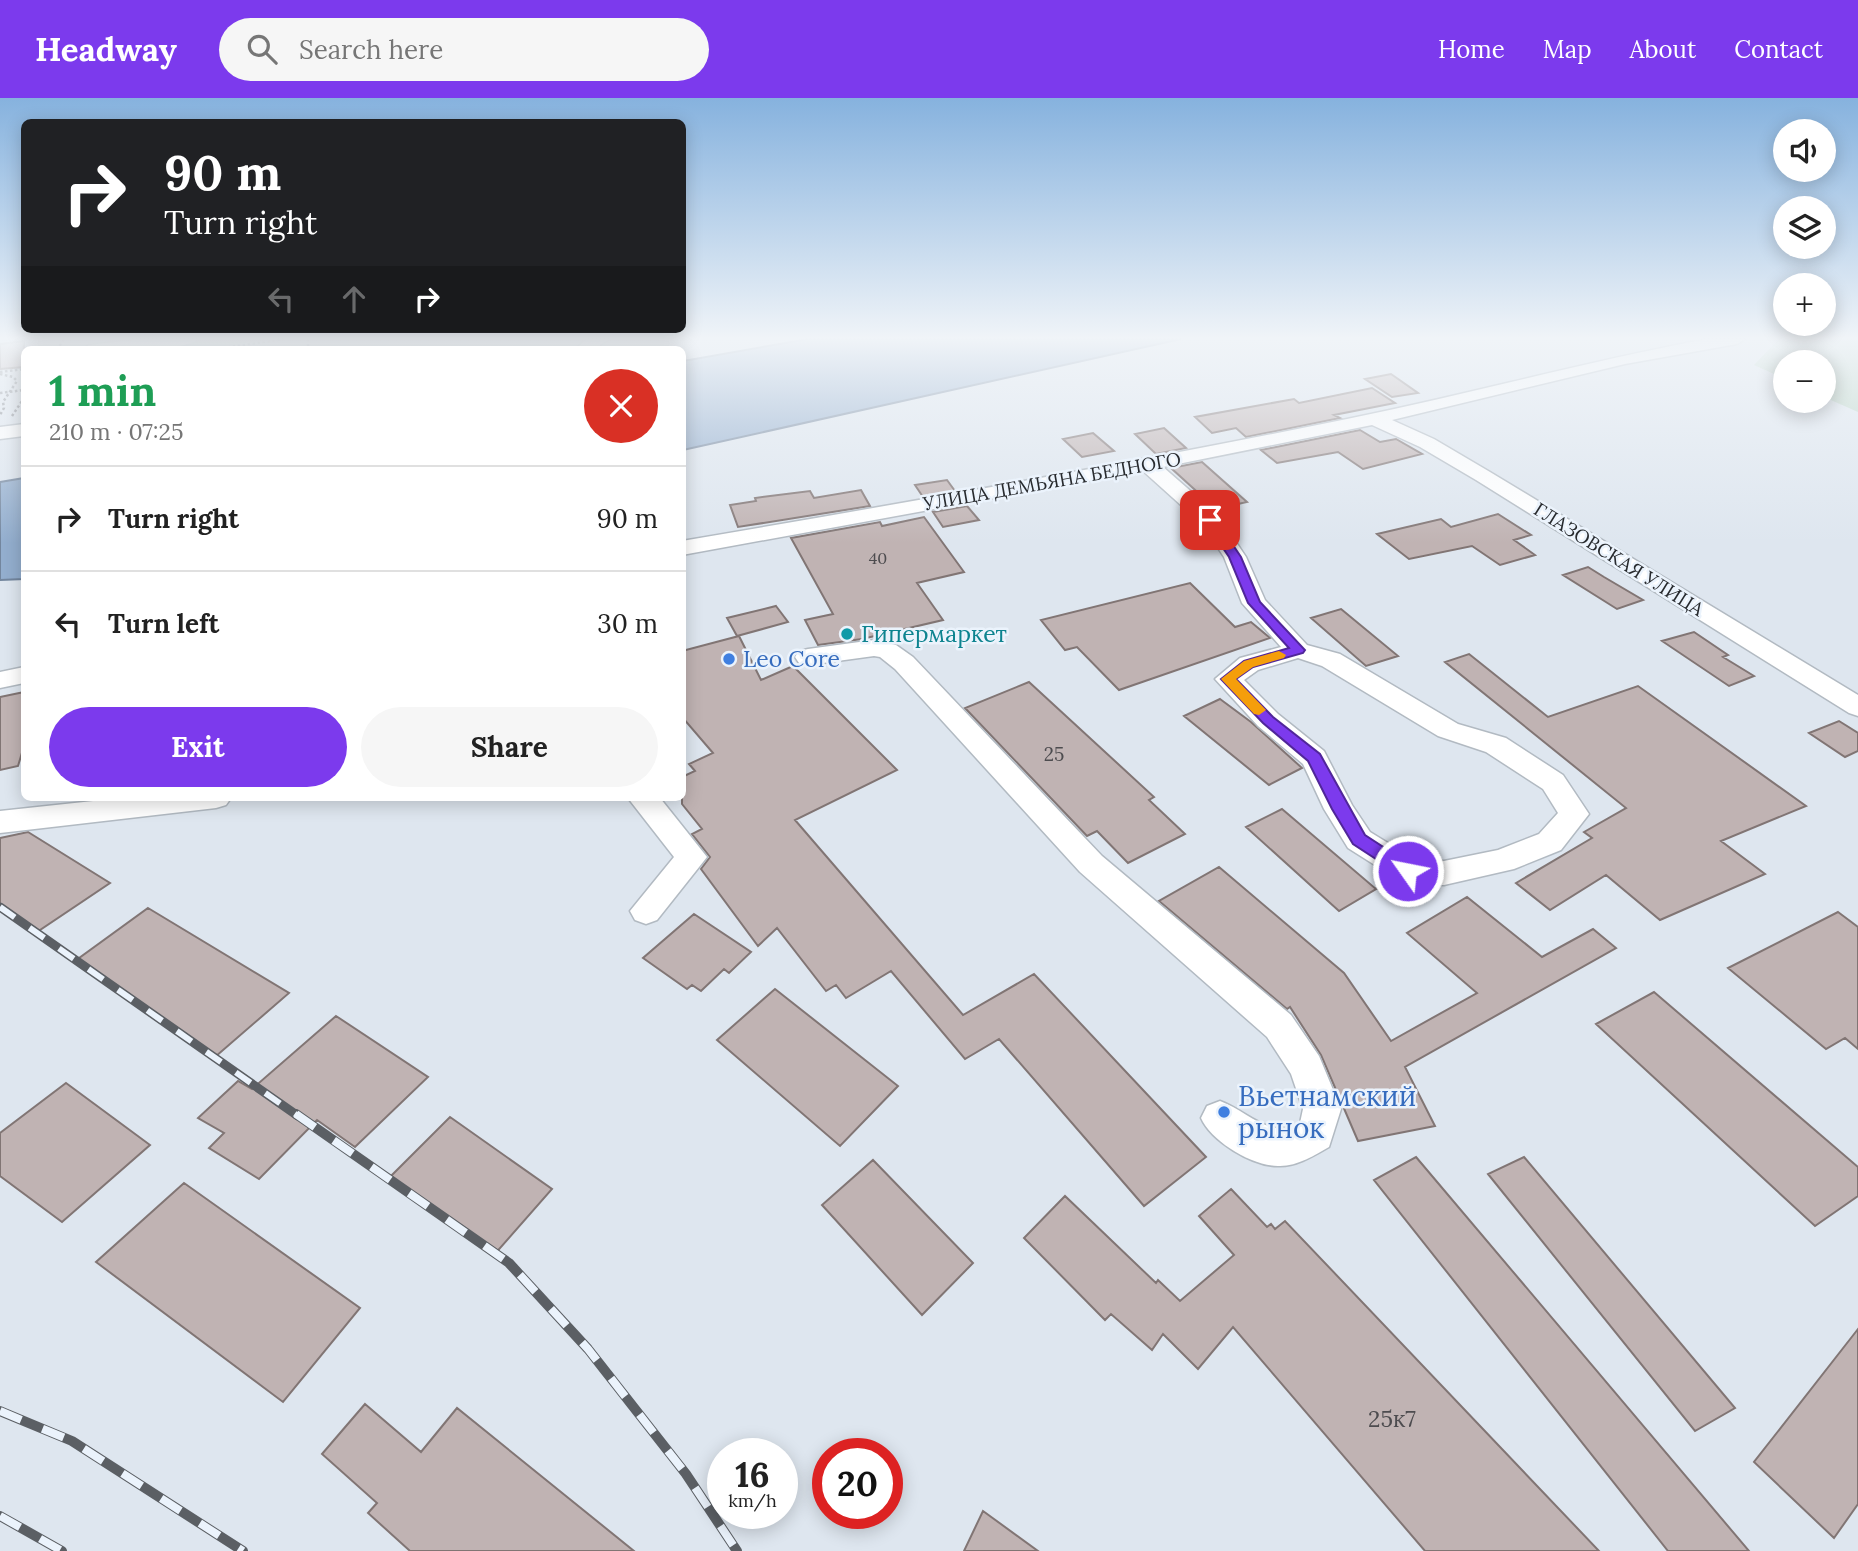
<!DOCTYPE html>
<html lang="en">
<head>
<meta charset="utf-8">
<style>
  :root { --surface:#fff; --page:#f6f6f6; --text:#222; --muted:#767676; --line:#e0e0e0; --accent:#7c3aed }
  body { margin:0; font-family:Lora,serif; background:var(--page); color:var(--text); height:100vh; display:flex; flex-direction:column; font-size:26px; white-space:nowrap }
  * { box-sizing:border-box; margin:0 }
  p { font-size:23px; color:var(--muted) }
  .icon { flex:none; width:38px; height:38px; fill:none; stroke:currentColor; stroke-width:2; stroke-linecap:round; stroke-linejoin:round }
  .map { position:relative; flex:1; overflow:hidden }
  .panel { position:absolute; left:21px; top:248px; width:665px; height:455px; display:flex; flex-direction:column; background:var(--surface); border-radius:10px; box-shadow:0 4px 18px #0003 }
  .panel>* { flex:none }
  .guide { position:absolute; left:21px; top:21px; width:665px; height:214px; border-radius:10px; box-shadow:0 4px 18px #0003; background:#202124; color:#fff; overflow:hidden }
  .controls { position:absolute; left:1773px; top:21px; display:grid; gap:14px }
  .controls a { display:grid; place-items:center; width:63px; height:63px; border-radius:50%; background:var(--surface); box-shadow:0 4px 18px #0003; font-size:35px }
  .speed { position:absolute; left:707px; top:1340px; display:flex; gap:14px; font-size:35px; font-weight:700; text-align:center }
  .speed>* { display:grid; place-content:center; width:91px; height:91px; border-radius:50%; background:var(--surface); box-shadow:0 4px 18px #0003; line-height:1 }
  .speed small { font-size:18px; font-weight:400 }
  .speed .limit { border:10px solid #d22; background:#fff; color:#111 }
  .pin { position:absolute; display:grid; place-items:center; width:60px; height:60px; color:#fff; margin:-30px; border-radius:14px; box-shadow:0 4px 10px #0006 }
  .me { position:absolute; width:77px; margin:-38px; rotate:303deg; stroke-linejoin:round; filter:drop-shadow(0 0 5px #0008) }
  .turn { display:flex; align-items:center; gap:24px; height:147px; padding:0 28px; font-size:32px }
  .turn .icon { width:91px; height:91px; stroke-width:2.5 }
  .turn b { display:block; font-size:49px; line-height:60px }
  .lanes { display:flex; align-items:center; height:66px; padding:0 28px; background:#0003; justify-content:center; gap:35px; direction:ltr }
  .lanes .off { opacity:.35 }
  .round { display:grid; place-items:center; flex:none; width:74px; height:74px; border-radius:37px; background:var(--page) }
  .head { display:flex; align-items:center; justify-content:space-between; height:119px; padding:0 28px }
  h1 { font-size:42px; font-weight:800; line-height:52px; color:#1e9e55 }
  .primary-button { display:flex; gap:14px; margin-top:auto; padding:14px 28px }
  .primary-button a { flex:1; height:80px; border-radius:42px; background:var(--accent); color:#fff; font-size:28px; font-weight:800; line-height:80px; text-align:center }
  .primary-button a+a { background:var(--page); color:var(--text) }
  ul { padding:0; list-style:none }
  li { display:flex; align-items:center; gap:21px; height:105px; padding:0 28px; border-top:2px solid var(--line) }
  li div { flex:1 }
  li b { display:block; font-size:26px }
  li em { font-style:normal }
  header { display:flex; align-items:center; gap:42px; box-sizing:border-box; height:98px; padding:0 35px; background:var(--accent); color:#fff }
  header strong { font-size:33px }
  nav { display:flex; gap:38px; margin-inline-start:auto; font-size:24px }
  .search { width:490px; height:63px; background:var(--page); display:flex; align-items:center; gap:18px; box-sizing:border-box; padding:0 24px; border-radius:38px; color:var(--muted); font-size:26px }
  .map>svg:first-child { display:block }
  .green { fill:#b8d4c1 }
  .water { fill:#93aece; stroke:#73869e; stroke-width:2 }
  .building { fill:#c0b3b3; stroke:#817574; stroke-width:2 }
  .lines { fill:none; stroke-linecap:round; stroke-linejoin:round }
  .minor-casing { stroke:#b2bac2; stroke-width:3 }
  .path { stroke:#80858c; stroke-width:2.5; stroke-dasharray:2.5 2.5; stroke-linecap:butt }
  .minor { fill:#fff; fill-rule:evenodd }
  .rail-far1-casing { stroke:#5b5f64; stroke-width:9 }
  .rail-casing { stroke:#5b5f64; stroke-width:10 }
  .rail-far1 { stroke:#ebf3fc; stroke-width:6; stroke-dasharray:18; stroke-linecap:butt }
  .rail { stroke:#ebf3fc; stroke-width:8; stroke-dasharray:23; stroke-linecap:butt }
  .route { fill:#7c3aed; stroke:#51269a; stroke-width:2 }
  .slow { fill:#f59e0b }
  .culture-dot { fill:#0f9aa8; stroke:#ebf3fc; stroke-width:2.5 }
  .shop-dot { fill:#3f7fe0; stroke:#ebf3fc; stroke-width:2.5 }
  .labels { text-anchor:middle; stroke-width:5; stroke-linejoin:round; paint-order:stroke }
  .far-number-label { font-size:16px; fill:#4d4c4f }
  .far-street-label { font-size:19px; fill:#272a2e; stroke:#ebf3fc }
  .number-label { font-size:19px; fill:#4d4c4f }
  .culture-label { font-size:23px; fill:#0d838f; stroke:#ebf3fc; text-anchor:start }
  .shop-label { font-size:23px; fill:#366cbe; stroke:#ebf3fc; text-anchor:start }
  .near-number-label { font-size:23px; fill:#4d4c4f }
  .near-shop-label { font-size:28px; fill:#366cbe; stroke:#ebf3fc; text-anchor:start }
</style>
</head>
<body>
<header>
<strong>Headway</strong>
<div class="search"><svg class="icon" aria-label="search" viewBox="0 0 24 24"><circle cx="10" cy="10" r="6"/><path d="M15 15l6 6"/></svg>Search here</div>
<nav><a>Home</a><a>Map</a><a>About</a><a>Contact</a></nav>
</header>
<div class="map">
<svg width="1858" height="1453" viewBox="0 0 1858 1453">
  <rect width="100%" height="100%" fill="#dee6ef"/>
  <path class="green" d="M206 241H274L194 252H153L155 248Z
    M1779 241H1858V314L1824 299V264H1785V281L1754 267Z"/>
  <path class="water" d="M808 241H1181L683 352V263Z
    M24 380V481L0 482V384Z"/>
  <path class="building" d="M24 243V269L0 271V246Z
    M1391 276 1418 295 1392 299 1365 281Z
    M1372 290 1395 305 1334 317 1340 320 1246 339 1236 330 1212 335 1195 319 1294 301 1299 305Z
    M1164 330 1186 350 1156 356 1135 336Z
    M1360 332 1380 344 1396 341 1422 356 1363 371 1338 354 1277 365 1261 352Z
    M1093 335 1114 353 1082 359 1063 341Z
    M1202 364 1247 404 1216 411 1171 370Z
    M947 382 955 393 923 399 915 387Z
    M861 392 870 408 738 429 730 407 756 403 755 400 810 393 814 400Z
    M967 408 979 422 943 429 933 414Z
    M1498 416 1531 437 1514 442 1535 457 1500 467 1472 448 1409 461 1377 436 1441 421 1451 429Z
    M924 419 964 474 917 485 943 522 862 541 818 547 805 522 833 516 791 440 880 424 882 428Z
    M1588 469 1604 479 1643 502 1617 511 1563 477Z
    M1190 485 1235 529 1251 524 1270 540 1119 592 1077 549 1065 552 1041 522Z
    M776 508 788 524 737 538 727 520Z
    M1341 511 1398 558 1366 568 1311 520Z
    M1694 534 1728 557 1723 559 1754 578 1729 588 1662 543Z
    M739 538 761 582 793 568 897 672 795 722 963 917 1034 876 1206 1059 1144 1108 999 941 965 961 891 873 846 900 836 887 826 893 777 830 758 848 701 771 710 759 692 736 702 731 682 706V679L695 673 689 666 713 655 682 619V553Z
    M1469 556 1548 619 1638 588 1806 708 1721 743 1765 776 1660 822 1606 777 1550 812 1516 785 1592 740 1584 734 1626 710 1445 564Z
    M1029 584 1154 699 1149 702 1185 736 1128 765 1097 733 1087 738 965 610Z
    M24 594V648L18 668 0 672V599Z
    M1220 601 1251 624 1302 670 1269 687 1184 618Z
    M1839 623 1858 635V653L1845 659 1809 635Z
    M1282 711 1376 791 1339 813 1246 729Z
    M28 734 110 785 34 836 0 811V740Z
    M1219 769 1344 875 1391 943 1477 895 1407 835 1467 799 1542 859 1593 831 1616 850 1405 969 1435 1028 1358 1043 1321 957 1290 909 1287 911 1159 803Z
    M148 810 289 895 215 959 75 863Z
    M1838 814 1858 829V951L1845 940 1826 951 1728 870Z
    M694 816 751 854 729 875 724 871 701 893 692 887 687 891 643 860Z
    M775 891 898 988 840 1048 717 942Z
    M1654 894 1858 1069V1098L1815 1128 1596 926Z
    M336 918 428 979 355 1049 317 1022 259 1081 209 1050 224 1035 198 1020 238 983 252 991Z
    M66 985 150 1047 62 1124 0 1078V1035Z
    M450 1019 552 1091 494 1157 391 1078Z
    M1416 1059 1749 1453H1668L1374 1082Z
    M1524 1059 1735 1310 1695 1333 1488 1076Z
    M873 1062 973 1165 922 1217 822 1107Z
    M184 1085 360 1210 283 1304 96 1164Z
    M1231 1091 1267 1129 1271 1126 1275 1131 1285 1123 1599 1453H1425L1233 1229 1198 1271 1163 1236 1152 1252 1111 1216 1105 1222 1024 1140 1065 1098 1156 1185 1158 1182 1180 1203 1234 1157 1199 1118Z
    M1858 1231V1406L1834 1440 1754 1364Z
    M365 1306 421 1354 457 1310 634 1453H410L368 1415 377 1405 322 1356Z
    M983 1413 1038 1453H964Z"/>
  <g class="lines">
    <defs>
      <path id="minor" d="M142 241H198C185 254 103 252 81 252L89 247Z
        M587 241H610L601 246 597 252H574Z
        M1708 241H1745L1737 246 1625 266 1392 322 1434 341 1490 374 1858 597V618L1849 615 1476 382 1420 349 1372 327 1163 369 1218 417 1246 459 1265 502 1307 547 1340 556 1458 626 1506 640 1563 677 1589 716 1561 752 1514 771 1444 787 1408 785 1397 781 1348 750 1324 711 1303 666 1258 628 1215 581 1240 560 1281 549 1242 505 1224 459 1202 426 1143 373 682 457V443C905 405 1126 366 1347 321 1468 297 1586 263 1708 241ZM1298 560 1322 568 1438 638 1486 654 1543 691 1558 715 1539 736 1498 752 1444 763 1414 761 1370 734 1352 707 1324 653 1278 616 1244 582 1258 572Z
        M24 326V338L0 341V329Z
        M874 542 896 547 913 559 1102 758 1291 917 1319 958 1341 1011 1329 1049C1315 1057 1296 1069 1278 1068 1252 1068 1211 1043 1201 1020L1207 1008 1220 1003C1248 1013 1269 1042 1300 1025L1303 1011 1291 976 1267 939 1080 774 895 571 880 559 874 558 808 567 799 565 795 559 799 553 808 551Z
        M24 569V585L0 590V574Z
        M121 700H231L226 707 216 710 0 735V713Z
        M628 700H660L707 759 657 822 646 826 635 822 630 813 674 759Z"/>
    </defs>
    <use href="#minor" class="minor-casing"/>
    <path class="path" d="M308 241V252
      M57 252 64 241
      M208 252 285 241
      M0 274 24 271
      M0 276 13 279 17 283 3 304 4 310 0 317
      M0 295 24 292
      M12 318 24 300"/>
    <use href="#minor" class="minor"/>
    <defs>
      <path id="rail-far1" d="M0 809 298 1018"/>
      <path id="rail" d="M296 1016 509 1165 588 1251 686 1376 737 1453
        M0 1313 72 1343 243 1453
        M0 1418 62 1453"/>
    </defs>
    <use href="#rail-far1" class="rail-far1-casing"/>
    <use href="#rail" class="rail-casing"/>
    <use href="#rail-far1" class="rail-far1"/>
    <use href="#rail" class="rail"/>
  </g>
  <linearGradient id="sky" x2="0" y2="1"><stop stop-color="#86b2de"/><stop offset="0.54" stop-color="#f0f4f8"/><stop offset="1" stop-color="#f0f4f8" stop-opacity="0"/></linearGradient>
  <rect width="1858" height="445" fill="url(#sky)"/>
  <path class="route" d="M1206 419H1214L1241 459 1260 504 1305 552 1303 555 1253 569 1236 581 1273 619 1320 656 1365 737 1414 769 1417 773 1414 778H1402L1353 746 1332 711 1308 663 1263 625 1221 581 1244 563 1289 550 1248 505 1229 459 1204 422Z"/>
  <path class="slow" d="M1279 553 1286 557 1284 560 1253 569 1236 581 1266 612 1259 617 1254 616 1221 581 1244 563Z"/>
  <circle class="culture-dot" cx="847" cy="536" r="7"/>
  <g class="shop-dot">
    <circle cx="729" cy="561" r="7"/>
    <circle cx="1224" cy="1014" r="7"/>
  </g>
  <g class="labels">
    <g class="far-number-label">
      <text x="878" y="466">40</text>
    </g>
    <g class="far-street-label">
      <text transform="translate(1052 383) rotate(-10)" y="7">УЛИЦА ДЕМЬЯНА БЕДНОГО</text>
      <text transform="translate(1619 461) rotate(32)" y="7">ГЛАЗОВСКАЯ УЛИЦА</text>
    </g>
    <g class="number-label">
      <text x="1054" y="663">25</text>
    </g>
    <g class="culture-label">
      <text x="861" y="544">Гипермаркет</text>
    </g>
    <g class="shop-label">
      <text x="743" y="569">Leo Core</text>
    </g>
    <g class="near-number-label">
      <text x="1392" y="1329">25к7</text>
    </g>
    <g class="near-shop-label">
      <text x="1238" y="1008">Вьетнамский<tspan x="1238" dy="32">рынок</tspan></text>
    </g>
  </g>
</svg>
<div class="controls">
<a><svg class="icon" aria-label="sound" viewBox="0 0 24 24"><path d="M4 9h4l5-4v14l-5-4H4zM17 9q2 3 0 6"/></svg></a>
<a><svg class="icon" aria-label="layers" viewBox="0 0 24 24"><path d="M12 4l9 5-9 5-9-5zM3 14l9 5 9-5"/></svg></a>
<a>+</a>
<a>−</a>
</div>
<div class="speed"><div>16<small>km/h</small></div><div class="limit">20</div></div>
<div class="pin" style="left:1210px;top:422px;background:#d93025"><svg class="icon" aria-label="arrive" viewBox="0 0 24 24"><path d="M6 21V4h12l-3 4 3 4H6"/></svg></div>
<svg class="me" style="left:1408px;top:773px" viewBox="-20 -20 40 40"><circle r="17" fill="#7c3aed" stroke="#fff" stroke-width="3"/><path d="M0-11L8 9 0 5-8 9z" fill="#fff"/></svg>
<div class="guide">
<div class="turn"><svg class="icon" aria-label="right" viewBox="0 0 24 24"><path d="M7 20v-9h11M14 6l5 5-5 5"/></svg><div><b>90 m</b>Turn right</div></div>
<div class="lanes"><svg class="icon off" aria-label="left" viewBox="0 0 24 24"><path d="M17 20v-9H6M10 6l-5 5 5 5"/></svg><svg class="icon off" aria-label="ahead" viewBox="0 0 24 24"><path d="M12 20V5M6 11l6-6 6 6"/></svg><svg class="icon" aria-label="right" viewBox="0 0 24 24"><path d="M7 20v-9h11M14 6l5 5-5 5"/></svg></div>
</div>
<section class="panel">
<div class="head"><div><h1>1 min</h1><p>210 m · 07:25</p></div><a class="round" style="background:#d93025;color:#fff"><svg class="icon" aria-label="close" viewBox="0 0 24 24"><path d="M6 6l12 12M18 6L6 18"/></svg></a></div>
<ul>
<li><svg class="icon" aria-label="right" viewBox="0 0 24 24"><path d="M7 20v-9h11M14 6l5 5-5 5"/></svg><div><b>Turn right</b></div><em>90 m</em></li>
<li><svg class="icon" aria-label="left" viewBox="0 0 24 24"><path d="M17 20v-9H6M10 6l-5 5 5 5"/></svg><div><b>Turn left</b></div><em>30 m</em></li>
</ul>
<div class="primary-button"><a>Exit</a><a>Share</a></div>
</section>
</div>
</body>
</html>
